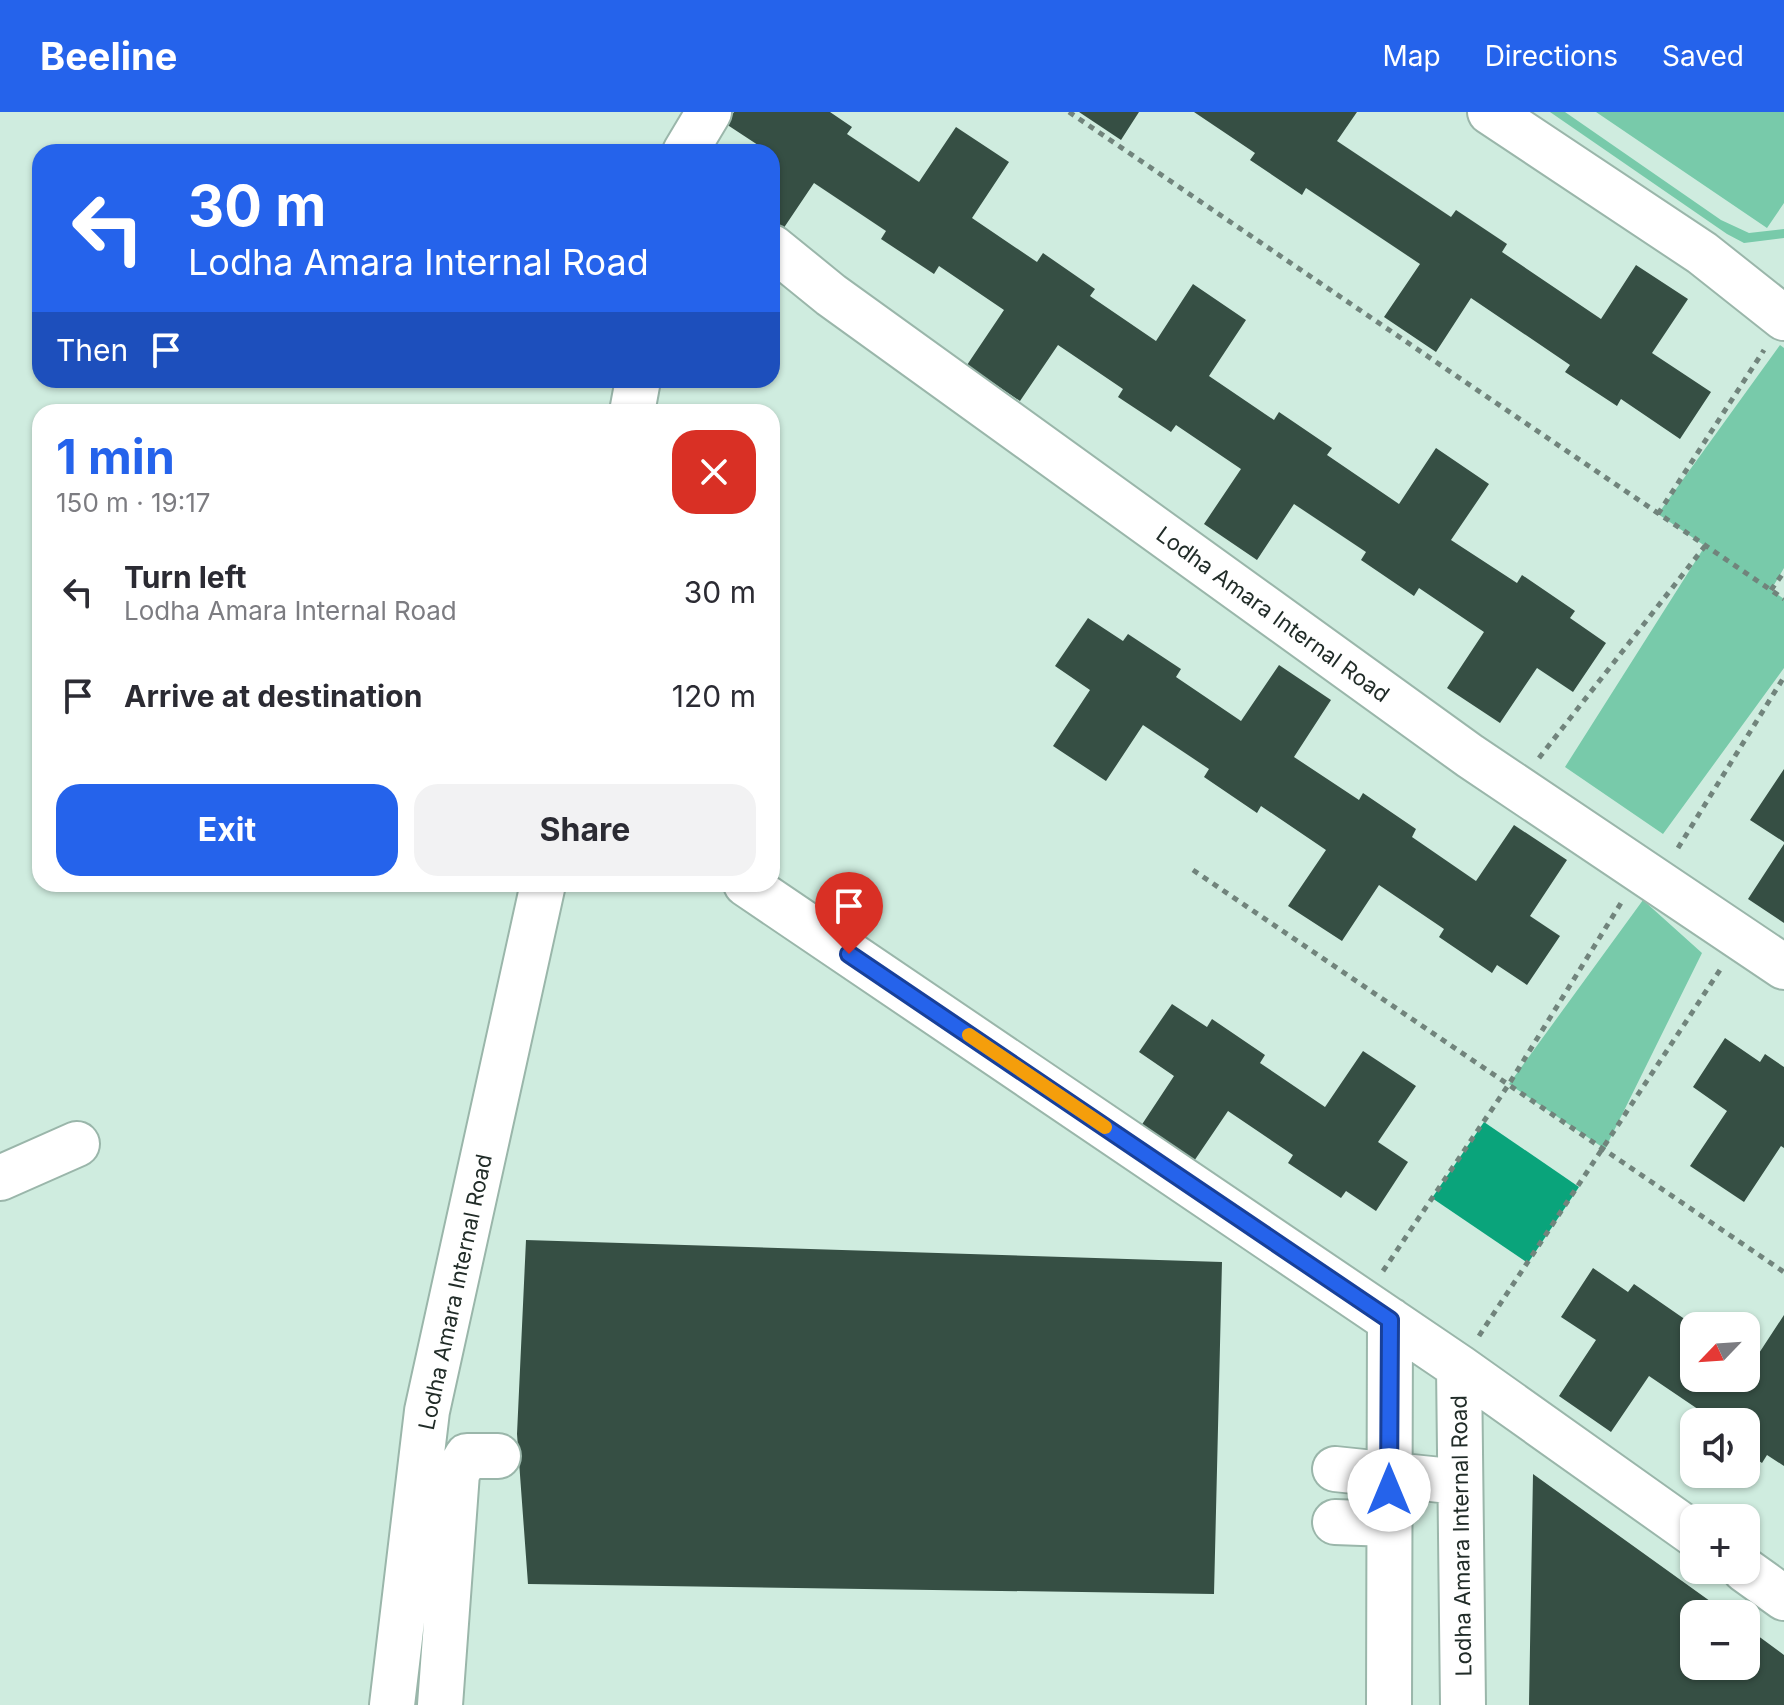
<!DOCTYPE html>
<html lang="en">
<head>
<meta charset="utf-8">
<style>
  :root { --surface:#fff; --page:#f2f2f3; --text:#2b2b33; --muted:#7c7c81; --accent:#2563eb }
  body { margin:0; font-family:Inter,sans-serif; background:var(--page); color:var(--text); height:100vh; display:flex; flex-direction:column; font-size:30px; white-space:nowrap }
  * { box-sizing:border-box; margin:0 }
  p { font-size:26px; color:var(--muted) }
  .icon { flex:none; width:44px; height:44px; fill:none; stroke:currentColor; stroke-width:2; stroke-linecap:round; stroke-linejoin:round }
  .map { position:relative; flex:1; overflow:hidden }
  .panel { position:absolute; left:32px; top:292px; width:748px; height:488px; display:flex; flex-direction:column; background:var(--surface); border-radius:24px; box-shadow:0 2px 6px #0004 }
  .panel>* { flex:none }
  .guide { position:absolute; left:32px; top:32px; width:748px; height:244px; border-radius:24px; box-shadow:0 2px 6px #0004; background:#2563eb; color:#fff; overflow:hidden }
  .needle { width:52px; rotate:245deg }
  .fabs { position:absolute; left:1680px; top:1200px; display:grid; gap:16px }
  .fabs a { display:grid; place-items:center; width:80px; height:80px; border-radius:16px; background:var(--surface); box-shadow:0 2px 6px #0004; font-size:40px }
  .pin { position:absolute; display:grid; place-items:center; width:68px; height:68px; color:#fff; margin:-82px -34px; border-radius:50% 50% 50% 0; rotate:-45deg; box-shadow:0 0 8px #0007 }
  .pin .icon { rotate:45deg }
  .me { position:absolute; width:88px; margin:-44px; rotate:0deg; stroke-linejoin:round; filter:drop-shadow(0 0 6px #0008) }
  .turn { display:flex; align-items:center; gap:28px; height:168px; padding:0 24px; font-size:36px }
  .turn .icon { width:104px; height:104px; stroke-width:2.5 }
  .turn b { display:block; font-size:56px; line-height:68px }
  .then { display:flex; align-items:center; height:76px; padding:0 24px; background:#0003; gap:16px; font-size:30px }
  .round { display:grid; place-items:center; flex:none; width:84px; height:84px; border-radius:24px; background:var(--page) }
  .overview { display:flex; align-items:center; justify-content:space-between; height:136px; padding:0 24px }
  h1 { font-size:48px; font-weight:700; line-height:60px; color:var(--accent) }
  .action { display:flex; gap:16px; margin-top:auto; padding:16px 24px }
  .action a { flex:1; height:92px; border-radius:24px; background:var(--accent); color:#fff; font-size:32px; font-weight:700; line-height:92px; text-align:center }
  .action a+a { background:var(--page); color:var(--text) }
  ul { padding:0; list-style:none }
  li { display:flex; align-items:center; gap:24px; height:104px; padding:0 24px }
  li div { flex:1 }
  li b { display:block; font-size:30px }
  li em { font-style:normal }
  header { display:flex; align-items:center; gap:48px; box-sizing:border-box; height:112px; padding:0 40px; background:var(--accent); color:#fff }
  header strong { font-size:38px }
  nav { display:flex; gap:44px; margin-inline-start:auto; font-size:28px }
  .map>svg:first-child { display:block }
  .green { fill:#78caaa }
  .water { fill:#0aa47b }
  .building { fill:#364f44 }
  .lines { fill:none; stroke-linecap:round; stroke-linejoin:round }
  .minor-casing { stroke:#9ab6aa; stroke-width:48 }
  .path { stroke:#71847c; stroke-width:5; stroke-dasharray:6 6; stroke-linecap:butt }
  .minor { stroke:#fff; stroke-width:44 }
  .route-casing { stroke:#184099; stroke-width:20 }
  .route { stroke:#2563eb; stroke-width:14 }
  .slow { stroke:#f59e0b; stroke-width:14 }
  .labels { text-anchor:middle; stroke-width:8; stroke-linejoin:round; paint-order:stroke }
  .street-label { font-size:22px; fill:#212c28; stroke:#fff }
</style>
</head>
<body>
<header>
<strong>Beeline</strong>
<nav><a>Map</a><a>Directions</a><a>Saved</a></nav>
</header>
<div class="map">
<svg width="1784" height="1593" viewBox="0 0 1784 1593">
  <rect width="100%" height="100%" fill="#cfecdf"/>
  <path class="green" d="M1550 0H1565L1721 108 1749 121 1784 117V126L1744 131 1727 122Z
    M1596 0H1784V91L1767 116Z
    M1780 233 1784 236V456L1771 478 1784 487V556L1663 722 1565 655 1705 434 1658 402Z
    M1643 788 1702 841 1605 1037 1509 972Z"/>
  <path class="water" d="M1484 1010 1579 1075 1528 1151 1432 1086Z"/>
  <path class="building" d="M734 0H830L852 15 847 22 919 70 956 15 1009 50 972 106 1037 150 1043 141 1095 177 1090 184 1156 229 1193 172 1246 208 1209 264 1274 308 1279 300 1332 336 1327 343 1399 392 1436 336 1489 372 1451 428 1517 471 1522 463 1575 499 1570 506 1606 531 1573 580 1537 556 1500 611 1447 576 1484 520 1419 476 1414 484 1361 448 1366 440 1294 392 1257 448 1204 412 1241 357 1176 313 1171 320 1118 285 1123 277 1058 233 1020 289 967 253 1004 198 939 154 934 162 881 127 886 119 814 71 777 126 772 123V40H758L761 35 726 12Z
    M1079 0H1139L1121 28Z
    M1194 0H1357L1337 29 1451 105 1456 98 1507 132 1502 140 1601 207 1636 153 1688 187 1652 241 1711 280 1680 327 1621 287 1617 294 1565 260 1570 253 1471 186 1436 240 1384 205 1420 152 1306 76 1302 83 1250 48 1255 41Z
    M1088 506 1123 529 1128 522 1181 557 1176 565 1241 609 1279 553 1331 588 1294 645 1359 688 1363 681 1416 717 1412 725 1476 769 1514 713 1567 748 1530 804 1560 824 1527 873 1497 853 1492 861 1439 825 1444 817 1379 773 1342 829 1288 794 1326 738 1261 694 1257 701 1204 665 1209 657 1143 613 1106 669 1053 634 1090 578 1055 554Z
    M1784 657V730L1750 708Z
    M1784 732V811L1748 787Z
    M1172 892 1207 915 1212 907 1265 943 1260 951 1325 995 1363 939 1416 974 1378 1030 1408 1050 1376 1099 1346 1079 1341 1086 1288 1051 1293 1043 1228 999 1190 1055 1137 1020 1174 964 1139 940Z
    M1725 926 1760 950 1765 942 1784 955V1036L1781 1034 1744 1090 1690 1054 1727 999 1693 975Z
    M526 1128 1222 1150 1214 1482 528 1472 517 1322Z
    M1593 1156 1628 1180 1634 1172 1686 1208 1681 1215 1694 1224V1266H1746V1261L1784 1203V1354L1767 1343 1762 1351 1746 1340V1310H1713L1714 1308 1649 1264 1611 1320 1559 1284 1596 1228 1561 1205Z
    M1533 1362 1728 1502H1694V1554H1746V1515L1784 1543V1593H1529Z"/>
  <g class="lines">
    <defs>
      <path id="minor" d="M1490 0 1702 141 1784 206
        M685 40 709 0
        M772 135 831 183 1470 644 1784 855
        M632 300 638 268
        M746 772 1459 1255 1694 1422
        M0 1066 77 1032
        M1459 1255 1463 1593
        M1335 1357 1460 1370
        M1335 1410 1389 1412
        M1745 1458 1784 1486
        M392 1593 427 1299 543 772
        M440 1593 457 1361 467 1344H498
        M1389 1593 1390 1208"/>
    </defs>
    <use href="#minor" class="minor-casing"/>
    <path class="path" d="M1069 0 1784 487
      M1658 402 1764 238
      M1771 478 1784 460
      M1539 646 1705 434
      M1678 736 1784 565
      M1193 758 1784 1160
      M1383 1159 1509 972 1621 791
      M1479 1224 1720 858"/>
    <use href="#minor" class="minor"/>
  </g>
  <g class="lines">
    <defs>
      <path id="route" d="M849 842 1390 1208 1389 1378"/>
    </defs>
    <use href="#route" class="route-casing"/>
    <use href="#route" class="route"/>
    <path class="slow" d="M969 923 1105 1015"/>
  </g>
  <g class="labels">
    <g class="street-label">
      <text transform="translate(1273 502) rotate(36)" y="8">Lodha Amara Internal Road</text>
      <text transform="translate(455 1180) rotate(-78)" y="8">Lodha Amara Internal Road</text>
      <text transform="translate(1461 1424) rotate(-91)" y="8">Lodha Amara Internal Road</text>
    </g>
  </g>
</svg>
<div class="fabs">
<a><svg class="needle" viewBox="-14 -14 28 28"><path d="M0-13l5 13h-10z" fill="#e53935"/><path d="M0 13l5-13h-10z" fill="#7c7c81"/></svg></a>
<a><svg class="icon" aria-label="sound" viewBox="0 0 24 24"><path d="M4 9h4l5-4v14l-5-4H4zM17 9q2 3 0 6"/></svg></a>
<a>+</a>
<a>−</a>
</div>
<div class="pin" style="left:849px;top:842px;background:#d93025"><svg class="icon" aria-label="arrive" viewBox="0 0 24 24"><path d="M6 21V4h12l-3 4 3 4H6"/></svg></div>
<svg class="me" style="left:1389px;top:1378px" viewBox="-20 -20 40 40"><circle r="19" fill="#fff"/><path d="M0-13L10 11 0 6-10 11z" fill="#2563eb"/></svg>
<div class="guide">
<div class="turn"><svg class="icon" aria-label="left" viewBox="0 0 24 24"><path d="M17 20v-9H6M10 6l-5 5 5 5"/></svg><div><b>30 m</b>Lodha Amara Internal Road</div></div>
<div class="then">Then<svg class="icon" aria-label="arrive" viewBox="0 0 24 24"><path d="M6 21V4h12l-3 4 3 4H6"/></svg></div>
</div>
<section class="panel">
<div class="overview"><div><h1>1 min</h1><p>150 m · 19:17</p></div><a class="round" style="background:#d93025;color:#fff"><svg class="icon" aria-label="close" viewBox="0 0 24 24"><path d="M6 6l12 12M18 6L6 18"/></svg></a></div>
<ul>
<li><svg class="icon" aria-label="left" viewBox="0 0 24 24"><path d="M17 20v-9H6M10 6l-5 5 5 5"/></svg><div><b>Turn left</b><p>Lodha Amara Internal Road</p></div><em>30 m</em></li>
<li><svg class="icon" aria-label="arrive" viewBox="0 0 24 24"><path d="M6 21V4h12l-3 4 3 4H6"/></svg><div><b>Arrive at destination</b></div><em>120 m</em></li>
</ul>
<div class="action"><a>Exit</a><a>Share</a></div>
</section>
</div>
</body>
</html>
